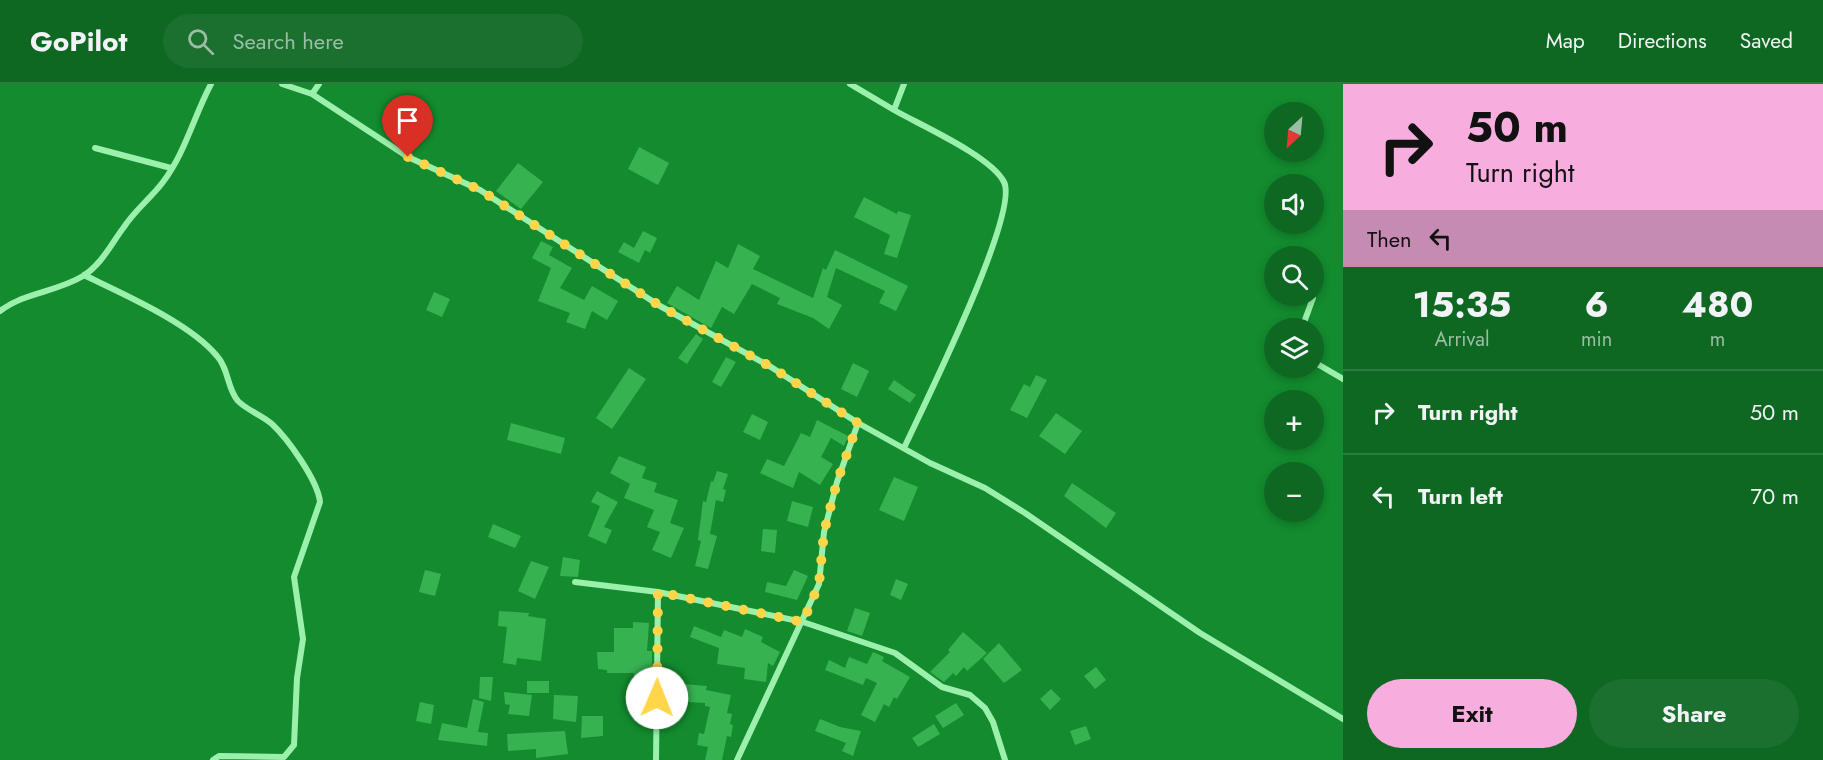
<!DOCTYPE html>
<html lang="en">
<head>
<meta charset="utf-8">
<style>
  :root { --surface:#0e6822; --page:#1c702f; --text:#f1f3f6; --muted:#9bbea5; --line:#2e7b40; --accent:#f7aedf }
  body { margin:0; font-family:Jost,sans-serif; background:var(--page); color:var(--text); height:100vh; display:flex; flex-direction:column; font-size:22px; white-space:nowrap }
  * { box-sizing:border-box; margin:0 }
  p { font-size:20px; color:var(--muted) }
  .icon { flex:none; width:33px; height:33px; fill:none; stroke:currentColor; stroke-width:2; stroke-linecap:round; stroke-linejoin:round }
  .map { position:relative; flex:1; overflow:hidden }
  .details { display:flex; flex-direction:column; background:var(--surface); width:480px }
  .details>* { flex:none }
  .banner { background:#f7aedf; color:#111; overflow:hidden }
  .needle { width:39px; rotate:206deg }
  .buttons { position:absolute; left:1264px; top:18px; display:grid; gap:12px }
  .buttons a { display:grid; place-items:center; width:60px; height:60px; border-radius:50%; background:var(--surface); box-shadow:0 3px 9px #0003; font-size:30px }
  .pin { position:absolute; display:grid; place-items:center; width:51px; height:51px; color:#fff; margin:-62px -26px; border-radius:50% 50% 50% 0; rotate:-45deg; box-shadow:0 0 6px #0007 }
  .pin .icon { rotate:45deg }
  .me { position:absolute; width:66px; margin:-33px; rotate:1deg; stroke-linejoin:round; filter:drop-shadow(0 0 4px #0008) }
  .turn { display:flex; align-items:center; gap:21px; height:126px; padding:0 24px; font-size:27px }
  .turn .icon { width:78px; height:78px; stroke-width:2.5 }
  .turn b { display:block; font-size:42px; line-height:51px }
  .then { display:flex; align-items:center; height:57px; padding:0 24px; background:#0003; gap:12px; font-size:22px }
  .eta { display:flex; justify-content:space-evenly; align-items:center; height:102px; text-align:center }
  .eta b { font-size:36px; font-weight:700; line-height:42px }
  .button { display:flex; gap:12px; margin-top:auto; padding:12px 24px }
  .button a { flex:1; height:69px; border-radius:36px; background:var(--accent); color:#111; font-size:24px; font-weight:700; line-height:69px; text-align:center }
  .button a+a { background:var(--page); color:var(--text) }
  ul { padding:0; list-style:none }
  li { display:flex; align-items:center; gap:18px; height:84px; padding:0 24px; border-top:2px solid var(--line) }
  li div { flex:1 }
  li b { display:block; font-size:22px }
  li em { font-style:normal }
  header { display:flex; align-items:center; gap:36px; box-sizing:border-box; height:84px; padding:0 30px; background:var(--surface); border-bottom:2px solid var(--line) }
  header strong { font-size:28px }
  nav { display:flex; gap:33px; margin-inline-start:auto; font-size:21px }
  .search { width:420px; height:54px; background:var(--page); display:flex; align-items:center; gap:15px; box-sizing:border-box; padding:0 21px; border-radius:33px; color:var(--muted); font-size:22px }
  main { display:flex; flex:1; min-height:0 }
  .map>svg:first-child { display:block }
  .building { fill:#37b251 }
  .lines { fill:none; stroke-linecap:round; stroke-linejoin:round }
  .street { stroke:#9bf0ac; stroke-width:6 }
  .route { stroke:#ffd54a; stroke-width:10; stroke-dasharray:0 18 }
</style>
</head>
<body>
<header>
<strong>GoPilot</strong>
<div class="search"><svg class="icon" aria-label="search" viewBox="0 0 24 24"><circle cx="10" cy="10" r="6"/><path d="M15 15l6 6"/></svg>Search here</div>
<nav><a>Map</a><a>Directions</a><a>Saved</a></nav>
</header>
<main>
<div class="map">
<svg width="1343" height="676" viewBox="0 0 1343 676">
  <rect width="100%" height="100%" fill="#138b2e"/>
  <path class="building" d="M639 63 669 79 658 101 628 85Z
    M518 79 543 98 521 125 496 107Z
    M864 113 897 130 898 127 911 131 897 174 884 170 890 151 854 133Z
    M643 147 657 154 650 169 645 166 639 179 618 168 624 158 634 164Z
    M541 157 553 163 549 171 572 184 560 204 584 216 592 202 618 217 607 236 592 227 585 245 566 238 570 229 538 217 551 184 532 174Z
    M738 160 760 172 753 185 813 214 823 184 826 186 835 166 908 202 896 227 879 219 885 207 836 184 827 213 842 221 829 245 813 234 777 220 780 214 752 200 734 230 722 223 711 244 667 219 677 202 699 216 716 177 728 184Z
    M434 208 450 215 442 233 426 226Z
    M696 250 703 255 687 280 678 274Z
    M726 273 736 278 721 303 712 298Z
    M853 279 869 287 857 313 841 305Z
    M629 284 646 295 612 345 596 334Z
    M1036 291 1047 296 1027 334 1010 326 1024 300 1030 303Z
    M894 296 916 311 910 319 888 305Z
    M1056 329 1082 347 1065 370 1039 352Z
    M752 330 768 338 760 356 743 348Z
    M817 336 848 352 844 362 831 354 821 373 833 380 820 401 799 388 793 404 760 389 767 375 784 382 801 349 810 353Z
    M511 339 565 354 561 370 507 356Z
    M619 372 646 383 642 394 657 399 654 408 678 416 670 439 684 444 671 474 652 466 660 448 647 443 654 426 624 414 630 400 610 389Z
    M717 387 728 390 723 405 726 406 723 418 716 416 710 450 717 452 708 485 695 482 701 457 698 456 703 417 706 418 711 397 713 398Z
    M894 393 918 403 904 437 879 426Z
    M1072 399 1116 429 1106 444 1064 412Z
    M597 407 618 418 604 443 612 446 606 460 588 452 600 422 591 418Z
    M792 417 813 423 808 443 787 437Z
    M493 440 521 452 515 464 488 453Z
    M763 445 777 446 775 469 761 467Z
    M563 473 580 476 578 493 560 492Z
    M531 477 549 483 535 515 518 507Z
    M425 486 441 490 435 512 419 508Z
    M794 486 808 492 797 516 765 508 767 498 786 502Z
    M896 495 908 500 901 516 890 511Z
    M855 524 870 529 862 552 847 547Z
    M499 527 529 529 528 532 546 535 541 577 517 574 516 581 503 579 507 543 498 542Z
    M633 538 649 539 647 567H652V590H647L648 618 635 619 634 589H607V586L598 585 597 568H614V544H633Z
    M694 542 721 553 724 546 742 553 745 545 763 553 761 558 780 568 773 582 768 579 766 598 744 595 745 584 717 580 719 564 690 553Z
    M963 548 987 569 967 587 964 583 956 592 953 589 944 598 930 588 950 568 948 566Z
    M999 559 1022 586 1004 599 983 575Z
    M873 568 884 573 882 577 910 593 897 615 894 613 889 623 884 620 875 638 861 631 877 599 866 594 863 601 825 586 829 576 845 584 849 573 867 580Z
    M1096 583 1106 596 1095 605 1084 592Z
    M480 593H493L491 617 479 614Z
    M527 597H549V609H527Z
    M670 599 707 602 706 606 731 611 727 629 732 630 730 640 733 641 731 653 727 652 722 676H705L708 663 697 661 699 649 704 650 710 623 705 622V619L669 617Z
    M1051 605 1061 615 1050 626 1040 615Z
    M504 608 532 611 529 632 508 630 510 621 505 620Z
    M554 611 578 612 576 638 553 635Z
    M473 615 484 618 478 648 488 649 487 662 438 656 442 639 467 644Z
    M420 618 434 621 431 640 416 637Z
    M956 619 964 631 943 644 935 632Z
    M582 632H603V652L581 654Z
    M820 635 840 643 861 647 853 672 842 667 846 659 815 647Z
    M934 640 940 650 918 663 912 654Z
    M1086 642 1091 655 1075 661 1070 647Z
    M565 647 568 670 536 674V665L508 667 507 650Z"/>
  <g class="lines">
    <path class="street" d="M282 0 312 10 408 73 480 106 660 222 771 283 858 339 930 379 985 404 1025 429 1200 549 1343 635
      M850 0 894 26
      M312 10 319 0
      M95 64 171 84
      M84 191C123 210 190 239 217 272 229 285 227 305 238 317 248 327 262 331 272 340 288 355 318 397 320 418L294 493 303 555 297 594 294 661 284 673 219 672 213 676
      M0 227C25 208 57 208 83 192 102 180 111 160 124 143 135 126 151 114 163 98 185 69 194 32 211 0
      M1302 244 1313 214
      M1314 278 1343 295
      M904 364C922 325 1020 129 1004 98 991 72 920 41 894 26L904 0
      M575 498 658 508 803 538 895 569 942 603 970 611 985 624 993 638 1005 676
      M656 676 658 508
      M737 676 819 500 824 448 837 398 858 339"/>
  </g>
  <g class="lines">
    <path class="route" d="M408 73 480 106 660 222 771 283 858 339 837 398 824 448 819 500 803 538 658 508 657 614"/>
  </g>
</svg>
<div class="buttons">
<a><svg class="needle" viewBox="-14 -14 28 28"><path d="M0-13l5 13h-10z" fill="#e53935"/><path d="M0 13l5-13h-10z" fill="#9bbea5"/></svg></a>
<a><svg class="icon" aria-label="sound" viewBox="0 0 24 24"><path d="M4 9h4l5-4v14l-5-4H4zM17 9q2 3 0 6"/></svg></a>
<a><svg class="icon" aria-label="search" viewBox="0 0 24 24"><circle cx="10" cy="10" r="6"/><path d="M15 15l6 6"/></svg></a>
<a><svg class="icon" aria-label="layers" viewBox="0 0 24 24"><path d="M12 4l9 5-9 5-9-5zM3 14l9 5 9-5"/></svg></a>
<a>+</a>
<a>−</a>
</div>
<div class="pin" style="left:408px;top:73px;background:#d93025"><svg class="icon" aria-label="arrive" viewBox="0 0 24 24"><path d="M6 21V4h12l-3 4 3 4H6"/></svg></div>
<svg class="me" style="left:657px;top:614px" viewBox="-20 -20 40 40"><circle r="19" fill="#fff"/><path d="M0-13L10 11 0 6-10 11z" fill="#ffd54a"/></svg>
</div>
<section class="details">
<div class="banner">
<div class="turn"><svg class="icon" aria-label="right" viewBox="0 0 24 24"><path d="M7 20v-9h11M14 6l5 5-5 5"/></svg><div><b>50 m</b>Turn right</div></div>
<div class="then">Then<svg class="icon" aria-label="left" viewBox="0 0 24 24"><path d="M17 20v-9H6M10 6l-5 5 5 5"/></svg></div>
</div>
<div class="eta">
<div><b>15:35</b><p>Arrival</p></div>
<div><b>6</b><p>min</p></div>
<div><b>480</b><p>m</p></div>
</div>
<ul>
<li><svg class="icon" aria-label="right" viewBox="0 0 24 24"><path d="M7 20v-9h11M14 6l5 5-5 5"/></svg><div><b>Turn right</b></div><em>50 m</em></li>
<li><svg class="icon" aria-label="left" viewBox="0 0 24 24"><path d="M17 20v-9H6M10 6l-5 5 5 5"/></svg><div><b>Turn left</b></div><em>70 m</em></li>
</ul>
<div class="button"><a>Exit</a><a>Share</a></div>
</section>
</main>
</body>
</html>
